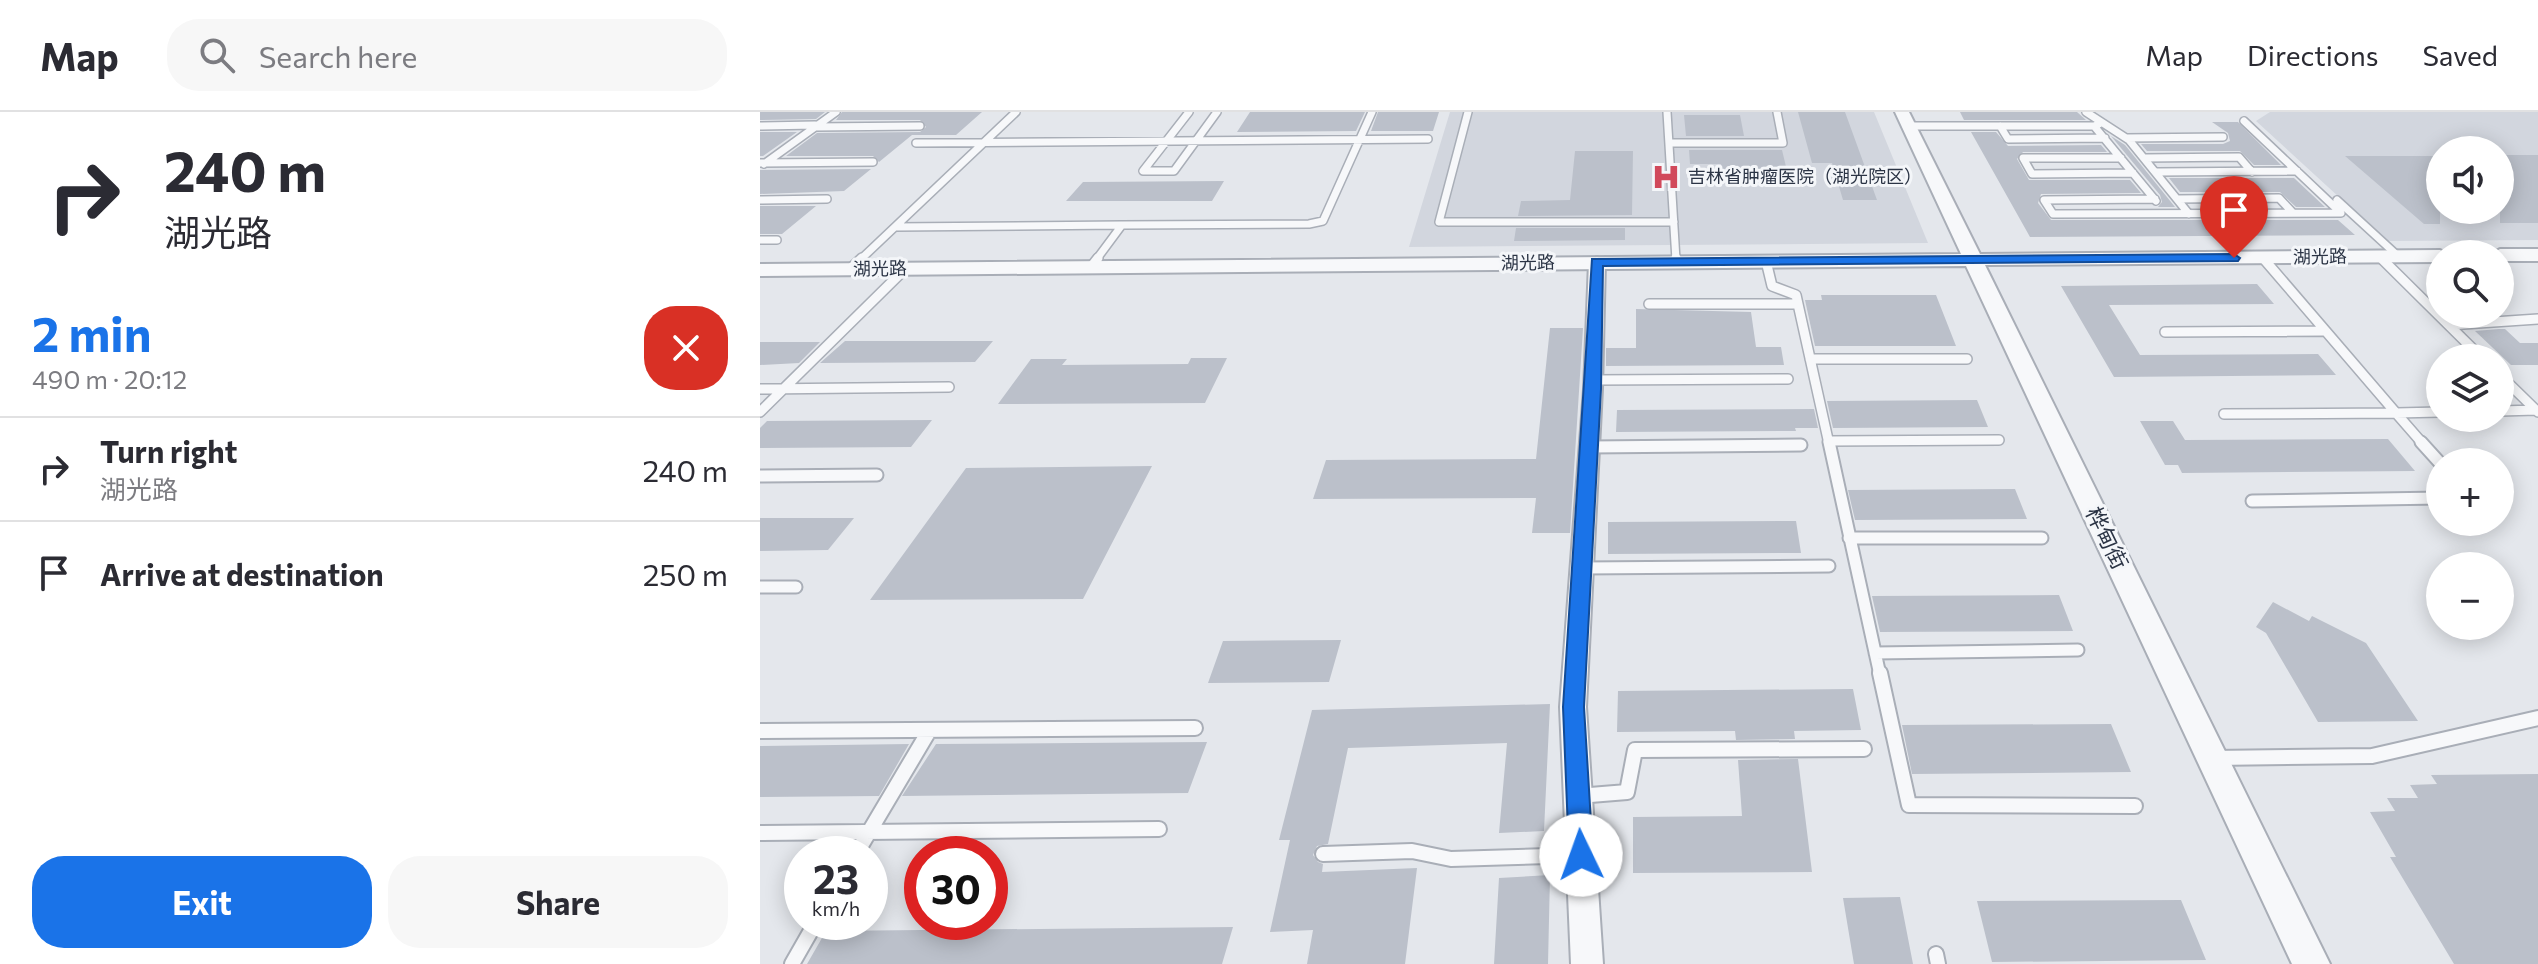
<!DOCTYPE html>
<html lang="en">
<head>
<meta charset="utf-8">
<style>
  :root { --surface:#fff; --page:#f7f7f7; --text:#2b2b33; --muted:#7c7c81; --line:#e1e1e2; --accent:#1a73e8 }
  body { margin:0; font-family:Commissioner,"Noto Sans SC",sans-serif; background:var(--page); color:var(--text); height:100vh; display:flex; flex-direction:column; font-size:30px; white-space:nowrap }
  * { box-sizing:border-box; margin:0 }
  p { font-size:26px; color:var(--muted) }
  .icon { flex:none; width:44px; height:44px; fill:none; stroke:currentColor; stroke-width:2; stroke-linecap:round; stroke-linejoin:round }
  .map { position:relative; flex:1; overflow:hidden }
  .drawer { display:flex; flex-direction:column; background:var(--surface); width:760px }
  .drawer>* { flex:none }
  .top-card { background:#fff; color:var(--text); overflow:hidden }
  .fabs { position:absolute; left:1666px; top:24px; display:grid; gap:16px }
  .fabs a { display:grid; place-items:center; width:88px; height:88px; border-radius:50%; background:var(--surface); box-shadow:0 4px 20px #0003; font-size:40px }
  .speed { position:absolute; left:24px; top:724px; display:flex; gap:16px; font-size:40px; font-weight:700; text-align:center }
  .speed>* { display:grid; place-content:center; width:104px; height:104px; border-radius:50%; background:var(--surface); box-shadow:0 4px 20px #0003; line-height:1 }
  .speed small { font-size:20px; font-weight:400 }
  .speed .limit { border:12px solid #d22; background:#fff; color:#111 }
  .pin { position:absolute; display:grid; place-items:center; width:68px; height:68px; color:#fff; margin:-82px -34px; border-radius:50% 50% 50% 0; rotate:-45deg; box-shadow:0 0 8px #0007 }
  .pin .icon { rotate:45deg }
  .me { position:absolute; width:88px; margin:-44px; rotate:357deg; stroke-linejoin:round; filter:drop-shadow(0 0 6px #0008) }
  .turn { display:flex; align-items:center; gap:28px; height:168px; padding:0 32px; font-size:36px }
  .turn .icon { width:104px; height:104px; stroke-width:2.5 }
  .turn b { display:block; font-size:56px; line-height:68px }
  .round { display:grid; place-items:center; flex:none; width:84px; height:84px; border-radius:32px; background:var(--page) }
  .head { display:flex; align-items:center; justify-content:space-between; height:136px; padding:0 32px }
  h1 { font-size:48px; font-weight:700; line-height:60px; color:var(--accent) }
  .cta { display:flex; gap:16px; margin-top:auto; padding:16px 32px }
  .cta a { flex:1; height:92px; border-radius:32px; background:var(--accent); color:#fff; font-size:32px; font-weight:700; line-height:92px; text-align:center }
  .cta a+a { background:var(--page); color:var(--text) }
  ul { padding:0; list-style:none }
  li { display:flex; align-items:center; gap:24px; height:104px; padding:0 32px; border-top:2px solid var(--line) }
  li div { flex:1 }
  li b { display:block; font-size:30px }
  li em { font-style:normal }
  header { display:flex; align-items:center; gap:48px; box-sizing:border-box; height:112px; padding:0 40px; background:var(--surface); border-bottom:2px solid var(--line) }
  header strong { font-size:38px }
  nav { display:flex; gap:44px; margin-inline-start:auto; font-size:28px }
  .search { width:560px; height:72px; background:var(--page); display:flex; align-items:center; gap:20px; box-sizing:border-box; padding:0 28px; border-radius:32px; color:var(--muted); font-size:30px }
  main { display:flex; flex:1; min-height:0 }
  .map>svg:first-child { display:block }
  .built { fill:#d2d6de; fill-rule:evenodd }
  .building { fill:#bbc0ca }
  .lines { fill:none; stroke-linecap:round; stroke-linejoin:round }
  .service-far3-casing { stroke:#a9aeb7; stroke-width:10 }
  .service-far2-casing { stroke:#a9aeb7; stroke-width:12 }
  .service-far1-casing { stroke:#a9aeb7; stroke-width:15 }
  .service-casing { stroke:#a9aeb7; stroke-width:18 }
  .minor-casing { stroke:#a9aeb7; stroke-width:4 }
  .tertiary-casing { stroke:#a9aeb7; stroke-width:4 }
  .service-far3 { stroke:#f7f8fa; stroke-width:7 }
  .service-far2 { stroke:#f7f8fa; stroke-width:9 }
  .service-far1 { stroke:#f7f8fa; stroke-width:11 }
  .service { stroke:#f7f8fa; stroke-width:14 }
  .minor { fill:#f7f8fa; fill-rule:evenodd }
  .tertiary { fill:#f7f8fa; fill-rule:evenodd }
  .route { fill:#1a73e8; stroke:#114b97; stroke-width:2 }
  .labels { text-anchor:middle; stroke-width:6; stroke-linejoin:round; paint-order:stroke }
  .far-poi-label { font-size:18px; fill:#2b3445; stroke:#f4f6f9; text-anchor:start }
  .far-street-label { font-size:18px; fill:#2b3445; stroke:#f4f6f9 }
  .street-label { font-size:22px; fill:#2b3445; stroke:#f4f6f9 }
</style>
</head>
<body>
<header>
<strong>Map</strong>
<div class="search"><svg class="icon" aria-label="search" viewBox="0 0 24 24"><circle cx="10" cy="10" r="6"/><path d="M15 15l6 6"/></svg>Search here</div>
<nav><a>Map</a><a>Directions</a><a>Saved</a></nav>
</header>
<main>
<section class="drawer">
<div class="top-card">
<div class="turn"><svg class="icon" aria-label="right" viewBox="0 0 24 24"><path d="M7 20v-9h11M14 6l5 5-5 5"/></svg><div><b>240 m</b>湖光路</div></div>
</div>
<div class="head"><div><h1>2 min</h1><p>490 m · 20:12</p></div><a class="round" style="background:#d93025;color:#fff"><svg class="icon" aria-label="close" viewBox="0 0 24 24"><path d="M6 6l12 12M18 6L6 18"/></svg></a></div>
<ul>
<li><svg class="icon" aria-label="right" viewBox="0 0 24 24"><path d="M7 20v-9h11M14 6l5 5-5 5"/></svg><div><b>Turn right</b><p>湖光路</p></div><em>240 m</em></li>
<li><svg class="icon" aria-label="arrive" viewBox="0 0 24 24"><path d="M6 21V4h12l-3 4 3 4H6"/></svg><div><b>Arrive at destination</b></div><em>250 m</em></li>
</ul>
<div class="cta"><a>Exit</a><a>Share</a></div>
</section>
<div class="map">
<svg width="1778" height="852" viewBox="0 0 1778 852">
  <rect width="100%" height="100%" fill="#e4e7ec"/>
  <path class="built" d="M690 0H1114L1168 131 649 135Z
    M1510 0H1778V128L1627 129 1496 9ZM1680 38H1740V98H1680Z"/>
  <path class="building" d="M0 0H65L56 7 0 8Z
    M82 0H222L196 23H152L119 50 113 44H26L57 21 160 20 166 15 160 8H76Z
    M490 0H605L596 19 477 20Z
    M618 0H679L673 19H611Z
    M1038 0H1085L1117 88H1083L1072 51H1052Z
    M1200 0H1317L1326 8H1204Z
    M924 3H980L984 24H926Z
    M1452 10H1478L1521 53H1494L1480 39H1387L1381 32H1463L1470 29 1468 21Z
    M0 20H37L3 44H0Z
    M1211 20H1236L1248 34 1341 33 1347 40H1263L1257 47 1269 68H1370L1381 81 1281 82 1278 91 1291 108H1578L1595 123 1270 125Z
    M1351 24 1365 33 1415 95H1398L1402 90 1400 83Z
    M929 38H1022L1028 63 962 64 961 52H930Z
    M815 39H873L872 103 758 104 761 89 810 88Z
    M1740 43H1778V111H1740Z
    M1585 44H1680V112H1664Z
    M111 57 84 79 0 82V58Z
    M1409 66H1534L1565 95H1536L1520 80H1420Z
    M464 69 452 89H306L323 70Z
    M0 94H56L22 122H0Z
    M756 116H865V128L754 129Z
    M1497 172 1514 192 1349 193 1380 243 1558 242 1576 263 1354 265 1301 174Z
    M1061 183H1176L1196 234H1055L1045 188H1062Z
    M876 197 991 200 996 235H1021L1024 253 846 254V236H876Z
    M790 216H823L810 421H772L776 386 553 387 566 348 776 347Z
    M1739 217H1745L1760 231H1778V253H1751L1715 219Z
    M233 229 215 250 60 251 85 229Z
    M0 230H60L39 251 0 253Z
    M431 246H467L445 291 238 292 271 247H307L302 253 428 252Z
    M1217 288 1228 315 1073 316 1067 289Z
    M1054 297 1058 316H1035L1036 319 856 320 857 298Z
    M172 308 151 335 0 336V316L7 309Z
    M1380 309H1413L1425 328 1628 327 1655 359 1422 361 1418 353H1405Z
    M392 354 323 487 110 488 206 356Z
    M1255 377 1267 407 1095 408 1088 378Z
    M0 406H94L68 438 0 439Z
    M1036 409 1041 441 848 442V410Z
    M1299 483 1313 519 1120 520 1112 484Z
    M1513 490 1549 509 1552 504 1606 531 1658 609 1558 610 1506 521 1496 515Z
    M581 528 569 570 448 571 463 529Z
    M1093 577 1101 618 1034 619 1035 627 976 628 975 619 857 620 858 579Z
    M790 592 784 719 739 721 747 631 588 636 568 732 557 734 553 743 558 750 563 752 562 760 657 756 645 852H547L553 818 510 820 530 728H519L552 598Z
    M1351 612 1371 660 1152 662 1142 613Z
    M447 630 428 681 142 684 176 632Z
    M149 632 119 684 0 685V634Z
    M1038 647 1052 760 873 761V705L982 704 978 648Z
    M1778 662V852H1694L1630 745H1636L1610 700 1635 699 1627 686H1658L1650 673 1677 672 1671 663Z
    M790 763 788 852H734L739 766Z
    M1140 785 1153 852H1094L1083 786Z
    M1421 788 1446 848 1232 850 1217 789Z
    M473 815 462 852H47L66 819Z"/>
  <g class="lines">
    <defs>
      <path id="service-far3" d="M429 0 383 59H414L457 0
        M708 0 679 110H914
        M907 0 916 148
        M1326 0 1369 28 1429 102
        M1339 12 1334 14 1396 89
        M0 14 55 13
        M1149 14H1334
        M1240 14 1248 27 1345 26
        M55 15 160 14
        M1366 26 1463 25
        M156 31 668 27
        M909 31H1023L1017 0
        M1361 46H1263L1272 62 1373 61
        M1385 46 1479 45 1492 60
        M0 51 113 50
        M4 52 76 0
        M1397 60 1537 59
        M1395 87 1284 88 1293 102 1581 101 1484 9
        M1417 87 1519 86 1533 101
        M0 88 67 87
        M1577 88 1638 144
        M135 115 362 113
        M0 128H17
        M1619 144 1623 148
        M100 148 256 0
        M336 148 362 113 549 112 563 109 612 0"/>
      <path id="service-far2" d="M916 146V149
        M1503 146 1636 301 1680 300
        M1621 146 1722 246
        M1006 149 1012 174 1036 183 1069 332
        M331 155 338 146
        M90 157 102 146
        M889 192H1038
        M1689 213 1778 207
        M1405 220 1563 219
        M1050 247H1207
        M1740 263 1778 300
        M834 268 1028 267
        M0 277 189 275
        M1740 299 1777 298
        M0 300 145 157
        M1464 302 1636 301 1663 332
        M1068 329 1239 328"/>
      <path id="service-far1" d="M1069 330 1120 563
        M1661 330 1680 351
        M830 335 1041 333
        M0 364 117 363
        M1492 389 1680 386
        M1089 426H1282
        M823 456 1069 454
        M0 475H36
        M1115 541 1318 538"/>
      <path id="service" d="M1120 561 1149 693 1375 694
        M0 619 435 616
        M1453 646 1612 644 1778 606
        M818 684 867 680 875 638 1104 637
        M0 721 399 717
        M96 742 169 619
        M563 742 652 739 691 747 820 743
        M1176 842 1178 852
        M32 852 56 810"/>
      <path id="minor" d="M837 145 845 150 842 277 826 595 843 852H811L800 595 824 277 829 150Z"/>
      <path id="tertiary" d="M1135 0H1149L1220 142 1680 138 1688 142H1680V150L1225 153 1570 852H1532L1206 154 0 164V152L1201 142Z
        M1740 137H1778V149H1740V142H1731Z"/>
    </defs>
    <use href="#service-far3" class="service-far3-casing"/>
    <use href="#service-far2" class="service-far2-casing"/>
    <use href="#service-far1" class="service-far1-casing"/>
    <use href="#service" class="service-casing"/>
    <use href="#minor" class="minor-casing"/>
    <use href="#tertiary" class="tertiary-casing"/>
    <use href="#service-far3" class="service-far3"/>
    <use href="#service-far2" class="service-far2"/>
    <use href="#service-far1" class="service-far1"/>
    <use href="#service" class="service"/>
    <use href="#minor" class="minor"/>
    <use href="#tertiary" class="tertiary"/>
  </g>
  <path class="route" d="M1474 142 1480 146 1478 149 843 154 841 277 824 595 833 743 829 751 821 754 813 751 809 743 803 595 832 147Z"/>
  <defs>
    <symbol id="hospital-bare" viewBox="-9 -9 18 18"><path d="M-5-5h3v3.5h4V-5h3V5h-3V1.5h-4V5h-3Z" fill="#d1495b" stroke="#f4f6f9" stroke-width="2.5" paint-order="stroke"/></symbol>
  </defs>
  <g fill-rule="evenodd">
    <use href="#hospital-bare" x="886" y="45" width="40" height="40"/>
  </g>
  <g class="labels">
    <g class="far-poi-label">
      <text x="928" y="71">吉林省肿瘤医院（湖光院区）</text>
    </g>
    <g class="far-street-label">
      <text transform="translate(1560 145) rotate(-1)" y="6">湖光路</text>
      <text transform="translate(768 151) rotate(-1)" y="6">湖光路</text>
      <text transform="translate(120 157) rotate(-1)" y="6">湖光路</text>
    </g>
    <g class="street-label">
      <text transform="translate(1347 426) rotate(64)" y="8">桦甸街</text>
    </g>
  </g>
</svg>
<div class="fabs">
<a><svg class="icon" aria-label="sound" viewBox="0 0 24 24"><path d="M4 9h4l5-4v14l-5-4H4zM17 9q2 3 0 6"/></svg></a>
<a><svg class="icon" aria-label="search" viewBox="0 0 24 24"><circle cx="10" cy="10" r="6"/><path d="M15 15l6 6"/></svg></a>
<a><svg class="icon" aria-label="layers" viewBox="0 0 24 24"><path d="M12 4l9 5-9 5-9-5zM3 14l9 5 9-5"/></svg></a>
<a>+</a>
<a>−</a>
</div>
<div class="speed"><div>23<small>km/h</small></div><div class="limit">30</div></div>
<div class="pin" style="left:1474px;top:146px;background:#d93025"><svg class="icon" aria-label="arrive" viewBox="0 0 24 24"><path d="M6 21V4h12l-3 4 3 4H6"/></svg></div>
<svg class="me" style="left:821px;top:743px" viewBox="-20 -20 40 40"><circle r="19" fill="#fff"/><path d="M0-13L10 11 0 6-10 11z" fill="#1a73e8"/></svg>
</div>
</main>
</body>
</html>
